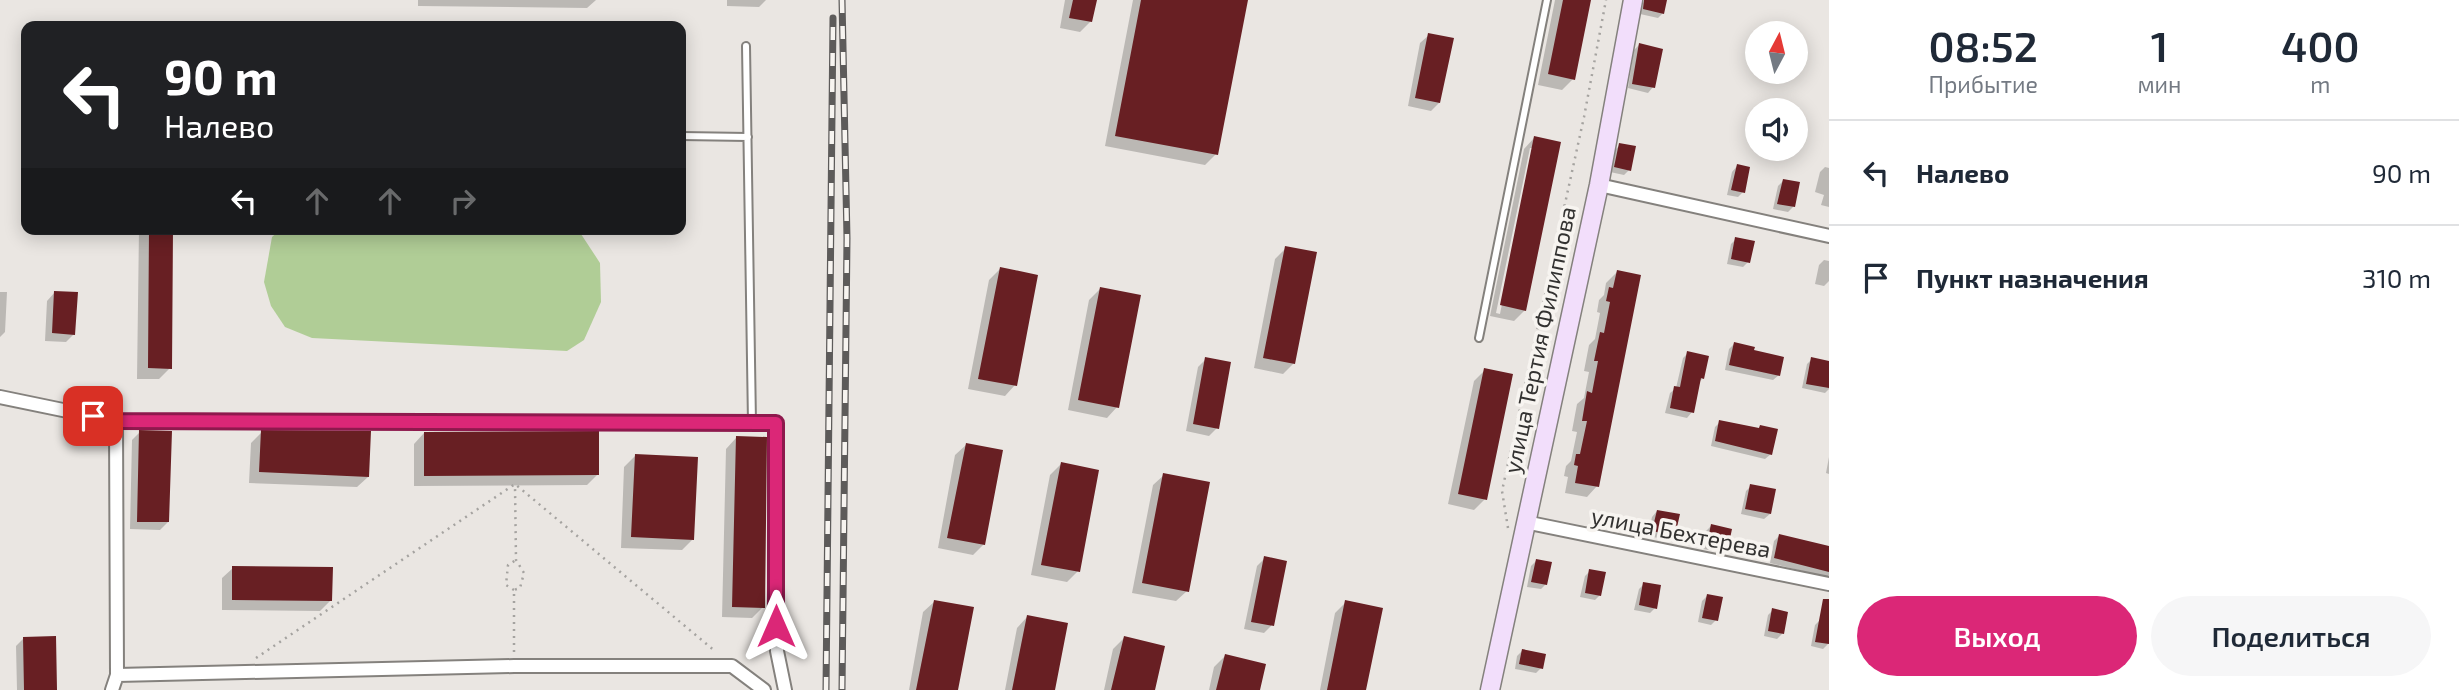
<!DOCTYPE html>
<html lang="ru">
<head>
<meta charset="utf-8">
<style>
  :root { --surface:#fff; --page:#f6f6f7; --text:#1f2937; --muted:#747a83; --line:#e0e1e3; --accent:#db2777 }
  body { margin:0; font-family:"Exo 2",sans-serif; background:var(--page); color:var(--text); height:100vh; display:flex; flex-direction:column; font-size:26px; white-space:nowrap }
  * { box-sizing:border-box; margin:0 }
  p { font-size:23px; color:var(--muted) }
  .icon { flex:none; width:38px; height:38px; fill:none; stroke:currentColor; stroke-width:2; stroke-linecap:round; stroke-linejoin:round }
  .map { position:relative; flex:1; overflow:hidden }
  .details { display:flex; flex-direction:column; background:var(--surface); width:630px }
  .details>* { flex:none }
  .guide { position:absolute; left:21px; top:21px; width:665px; height:214px; border-radius:14px; box-shadow:0 4px 18px #0003; background:#202124; color:#fff; overflow:hidden }
  .needle { width:46px; rotate:7deg }
  .buttons { position:absolute; left:1745px; top:21px; display:grid; gap:14px }
  .buttons a { display:grid; place-items:center; width:63px; height:63px; border-radius:50%; background:var(--surface); box-shadow:0 4px 18px #0003; font-size:35px }
  .pin { position:absolute; display:grid; place-items:center; width:60px; height:60px; color:#fff; margin:-30px; border-radius:14px; box-shadow:0 4px 10px #0006 }
  .me { position:absolute; width:77px; margin:-38px; rotate:0deg; stroke-linejoin:round; filter:drop-shadow(0 0 5px #0008) }
  .turn { display:flex; align-items:center; gap:24px; height:147px; padding:0 28px; font-size:32px }
  .turn .icon { width:91px; height:91px; stroke-width:2.5 }
  .turn b { display:block; font-size:49px; line-height:60px }
  .lanes { display:flex; align-items:center; height:66px; padding:0 28px; background:#0003; justify-content:center; gap:35px; direction:ltr }
  .lanes .off { opacity:.35 }
  .eta { display:flex; justify-content:space-evenly; align-items:center; height:119px; text-align:center }
  .eta b { font-size:42px; font-weight:600; line-height:49px }
  .cta { display:flex; gap:14px; margin-top:auto; padding:14px 28px }
  .cta a { flex:1; height:80px; border-radius:42px; background:var(--accent); color:#fff; font-size:28px; font-weight:600; line-height:80px; text-align:center }
  .cta a+a { background:var(--page); color:var(--text) }
  ul { padding:0; list-style:none }
  li { display:flex; align-items:center; gap:21px; height:105px; padding:0 28px; border-top:2px solid var(--line) }
  li div { flex:1 }
  li b { display:block; font-size:26px }
  li em { font-style:normal }
  main { display:flex; flex:1; min-height:0 }
  .map>svg:first-child { display:block }
  .green { fill:#b0cd96 }
  .shadow { fill:#0003; fill-rule:evenodd }
  .building { fill:#681f23 }
  .lines { fill:none; stroke-linecap:round; stroke-linejoin:round }
  .lane-casing { stroke:#84817d; stroke-width:10 }
  .street-casing { stroke:#84817d; stroke-width:16 }
  .secondary-casing { stroke:#84817d; stroke-width:21 }
  .path { stroke:#a5a3a0; stroke-width:2.5; stroke-dasharray:2 5; stroke-linecap:butt }
  .lane { stroke:#fff; stroke-width:6 }
  .street { stroke:#fff; stroke-width:12 }
  .secondary { stroke:#f2defb; stroke-width:18 }
  .rail-casing { stroke:#5d5b5a; stroke-width:7 }
  .rail { stroke:#f7f4f0; stroke-width:4.5; stroke-dasharray:13; stroke-linecap:butt }
  .route-casing { stroke:#8e194d; stroke-width:18 }
  .route { stroke:#db2777; stroke-width:12 }
  .labels { text-anchor:middle; stroke-width:7; stroke-linejoin:round; paint-order:stroke }
  .street-label { font-size:23px; fill:#333231; stroke:#f7f4f0 }
</style>
</head>
<body>
<main>
<div class="map">
<svg width="1829" height="690" viewBox="0 0 1829 690">
  <rect width="100%" height="100%" fill="#eae6e2"/>
  <path class="green" d="M281 229H572L581 234 600 263 601 302 584 340 567 351 312 338 285 327 271 306 264 282 272 237Z"/>
  <path class="shadow" d="M418 0H596L587 8 418 6Z
    M727 0H766L759 7 727 6Z
    M1065 0H1095L1091 21 1080 32 1060 28Z
    M1133 0H1246L1216 154 1205 165 1105 146Z
    M1555 0H1589L1573 79 1562 90 1538 85Z
    M1644 0H1665L1663 13 1658 18 1640 14Z
    M1429 35 1439 103 1431 111 1408 106 1420 43Z
    M1639 45 1653 87 1648 93 1628 88 1634 50Z
    M1534 138 1525 310 1514 321 1490 316 1524 149ZM1530 148H1533L1500 314 1496 313Z
    M1620 145 1629 170 1624 175 1610 172 1615 150Z
    M1737 166 1743 192 1738 197 1727 195 1732 172Z
    M1825 167 1829 168V207L1821 205 1824 195 1815 192 1820 172Z
    M1783 181 1793 207 1788 212 1773 209 1778 186Z
    M139 229H171L170 368 159 379H137Z
    M1736 239 1748 262 1743 267 1727 264 1731 244Z
    M1286 248 1294 363 1283 374 1254 368 1275 259Z
    M1824 260 1829 261V281L1824 286 1815 284 1819 265Z
    M1000 269 1015 385 1005 396 968 389 989 280Z
    M1617 272 1597 486 1587 497 1565 493 1568 477 1564 476 1566 466 1571 461 1577 432 1572 431 1577 404 1584 398 1589 372 1584 371 1589 345 1595 339 1600 313 1597 312 1599 300 1604 295 1606 283Z
    M1100 289 1117 407 1107 418 1068 410 1089 300Z
    M0 292H7L5 332 0 337Z
    M55 292 74 334 66 342 45 341 47 301Z
    M1734 344 1752 352 1779 375 1773 380 1725 370 1729 349Z
    M1688 353 1703 378 1699 382 1692 412 1687 418 1665 413 1670 393 1676 388 1683 358Z
    M1206 359 1217 428 1209 436 1186 431 1198 367Z
    M1812 359 1829 363V389L1825 393 1802 388 1807 364Z
    M1485 370V499L1474 510 1448 504 1474 381Z
    M1720 422 1758 429 1760 427 1771 454 1765 459 1711 446 1715 427Z
    M140 432 168 522 160 530 130 529 132 440Z
    M262 432 368 477 357 487 249 483 251 443Z
    M424 433 598 474 587 485 414 486V444Z
    M736 438 763 607 752 618 722 617 726 449Z
    M966 445 984 544 973 555 938 548 955 455Z
    M635 456 693 539 682 550 621 548 624 467Z
    M1829 457V474L1826 473Z
    M1061 464 1078 571 1067 582 1031 575 1050 475Z
    M1164 475 1187 591 1176 601 1132 593 1153 485Z
    M1751 486 1770 514 1764 519 1741 514 1746 491Z
    M1657 511 1674 535 1668 540 1648 536 1652 517Z
    M1711 526 1727 547 1721 552 1703 549 1706 531Z
    M1779 536 1829 548V575L1827 577 1770 563 1774 541Z
    M1265 558 1272 625 1264 633 1244 629 1257 566Z
    M1536 561 1546 584 1541 589 1527 587 1531 566Z
    M233 568 331 600 320 611 222 610V578Z
    M1590 571 1600 595 1595 600 1580 597 1585 576Z
    M1644 584 1655 608 1650 613 1634 610 1639 589Z
    M1707 596 1716 620 1711 625 1698 622 1702 601Z
    M934 602 956 690H909L923 612Z
    M1346 602 1365 690H1320L1335 613Z
    M1773 610 1782 634 1777 639 1764 636 1768 615Z
    M1027 617 1053 690H1005L1017 628Z
    M1820 620 1829 622 1828 644 1823 649 1811 646 1815 625Z
    M24 638 56 690H17L16 646Z
    M1124 638 1153 690H1104L1113 649Z
    M1522 651 1541 668 1536 673 1515 669 1517 656Z
    M1225 656 1258 690H1209L1214 667Z"/>
  <path class="building" d="M1073 0H1097L1092 22 1069 18Z
    M1141 0H1248L1218 155 1115 136Z
    M1563 0H1591L1575 80 1548 74Z
    M1644 0H1667L1664 14 1643 9Z
    M1428 33 1454 38 1440 103 1415 98Z
    M1639 43 1663 49 1655 88 1632 84Z
    M1534 136 1561 142 1526 311 1500 305Z
    M1619 143 1636 146 1631 171 1614 167Z
    M1737 164 1750 167 1745 193 1731 190Z
    M1783 179 1800 182 1795 207 1777 204Z
    M149 229H173L172 369 148 368Z
    M1735 237 1755 241 1750 263 1731 259Z
    M1285 246 1317 252 1295 364 1263 358Z
    M1000 267 1038 275 1017 386 978 379Z
    M1617 270 1641 275 1599 487 1575 483 1578 466 1574 465 1576 454H1580L1587 421H1582L1587 391 1592 393 1598 361H1594L1600 332 1604 333 1610 302 1606 301 1609 287 1613 288Z
    M1100 287 1141 295 1119 408 1078 400Z
    M54 291 78 292 75 335 52 333Z
    M1734 342 1755 347 1754 350 1784 357 1780 376 1729 365Z
    M1687 351 1709 356 1704 379 1701 378 1694 413 1670 408 1674 386 1680 387Z
    M1205 357 1231 362 1219 429 1193 424Z
    M1811 357 1829 361V388L1806 384Z
    M1484 368 1513 374 1487 500 1458 494Z
    M1719 420 1759 428 1760 425 1778 429 1772 455 1715 441Z
    M139 430 172 431 169 522H137Z
    M261 430 371 431 369 477 259 472Z
    M599 431V475L424 476V432Z
    M736 436 767 437 765 608 732 607Z
    M966 443 1003 450 985 545 947 538Z
    M635 454 698 457 694 540 631 537Z
    M1061 462 1099 470 1080 572 1041 565Z
    M1163 473 1210 482 1189 592 1142 583Z
    M1750 484 1776 489 1771 514 1745 509Z
    M1657 510 1680 514 1675 536 1652 531Z
    M1711 524 1732 529 1728 548 1707 544Z
    M1779 534 1829 546V572L1774 558Z
    M1264 556 1287 561 1274 626 1251 622Z
    M1536 559 1552 562 1547 585 1531 582Z
    M232 566 333 567 332 601 232 600Z
    M1589 569 1606 572 1601 596 1585 593Z
    M1643 582 1661 585 1657 609 1639 605Z
    M1707 594 1723 597 1718 621 1702 618Z
    M1823 599H1829V644L1815 642Z
    M934 600 974 607 958 690H916Z
    M1345 600 1383 608 1366 690H1327Z
    M1772 608 1788 612 1784 634 1768 631Z
    M1027 615 1068 623 1055 690H1012Z
    M56 636 57 690H24L23 637Z
    M1124 636 1165 646 1155 690H1111Z
    M1522 649 1546 654 1543 669 1519 664Z
    M1225 654 1266 664 1260 690H1216Z"/>
  <g class="lines">
    <defs>
      <path id="lane" d="M746 46 752 423
        M681 136 748 137
        M1479 338 1547 0"/>
      <path id="street" d="M1599 185 1829 236
        M0 397 116 421 776 423 777 651 785 690
        M1525 522 1829 584
        M117 675 514 666H732L764 690
        M112 690 117 675 116 421"/>
      <path id="secondary" d="M1490 690 1599 185 1633 0"/>
    </defs>
    <use href="#lane" class="lane-casing"/>
    <use href="#street" class="street-casing"/>
    <use href="#secondary" class="secondary-casing"/>
    <path class="path" d="M1508 528 1502 491 1584 117 1606 0
      M514 590 506 585 508 565 516 560
      M514 652V590L520 588 524 573 516 560 515 486
      M256 658 515 484 716 652"/>
    <use href="#lane" class="lane"/>
    <use href="#street" class="street"/>
    <use href="#secondary" class="secondary"/>
    <defs>
      <path id="rail" d="M842 0 847 238 842 690
        M826 690 833 18"/>
    </defs>
    <use href="#rail" class="rail-casing"/>
    <use href="#rail" class="rail"/>
  </g>
  <g class="lines">
    <defs>
      <path id="route" d="M93 416 116 421 776 423V626"/>
    </defs>
    <use href="#route" class="route-casing"/>
    <use href="#route" class="route"/>
  </g>
  <g class="labels">
    <g class="street-label">
      <text transform="translate(1540 340) rotate(-78)" y="8">улица Тертия Филиппова</text>
      <text transform="translate(1681 533) rotate(11)" y="8">улица Бехтерева</text>
    </g>
  </g>
</svg>
<div class="buttons">
<a><svg class="needle" viewBox="-14 -14 28 28"><path d="M0-13l5 13h-10z" fill="#e53935"/><path d="M0 13l5-13h-10z" fill="#747a83"/></svg></a>
<a><svg class="icon" aria-label="sound" viewBox="0 0 24 24"><path d="M4 9h4l5-4v14l-5-4H4zM17 9q2 3 0 6"/></svg></a>
</div>
<div class="pin" style="left:93px;top:416px;background:#d93025"><svg class="icon" aria-label="arrive" viewBox="0 0 24 24"><path d="M6 21V4h12l-3 4 3 4H6"/></svg></div>
<svg class="me" style="left:776px;top:626px" viewBox="-20 -20 40 40"><path d="M0-17L14 15 0 8-14 15z" fill="#db2777" stroke="#fff" stroke-width="4"/></svg>
<div class="guide">
<div class="turn"><svg class="icon" aria-label="left" viewBox="0 0 24 24"><path d="M17 20v-9H6M10 6l-5 5 5 5"/></svg><div><b>90 m</b>Налево</div></div>
<div class="lanes"><svg class="icon" aria-label="left" viewBox="0 0 24 24"><path d="M17 20v-9H6M10 6l-5 5 5 5"/></svg><svg class="icon off" aria-label="ahead" viewBox="0 0 24 24"><path d="M12 20V5M6 11l6-6 6 6"/></svg><svg class="icon off" aria-label="ahead" viewBox="0 0 24 24"><path d="M12 20V5M6 11l6-6 6 6"/></svg><svg class="icon off" aria-label="right" viewBox="0 0 24 24"><path d="M7 20v-9h11M14 6l5 5-5 5"/></svg></div>
</div>
</div>
<section class="details">
<div class="eta">
<div><b>08:52</b><p>Прибытие</p></div>
<div><b>1</b><p>мин</p></div>
<div><b>400</b><p>m</p></div>
</div>
<ul>
<li><svg class="icon" aria-label="left" viewBox="0 0 24 24"><path d="M17 20v-9H6M10 6l-5 5 5 5"/></svg><div><b>Налево</b></div><em>90 m</em></li>
<li><svg class="icon" aria-label="arrive" viewBox="0 0 24 24"><path d="M6 21V4h12l-3 4 3 4H6"/></svg><div><b>Пункт назначения</b></div><em>310 m</em></li>
</ul>
<div class="cta"><a>Выход</a><a>Поделиться</a></div>
</section>
</main>
</body>
</html>
